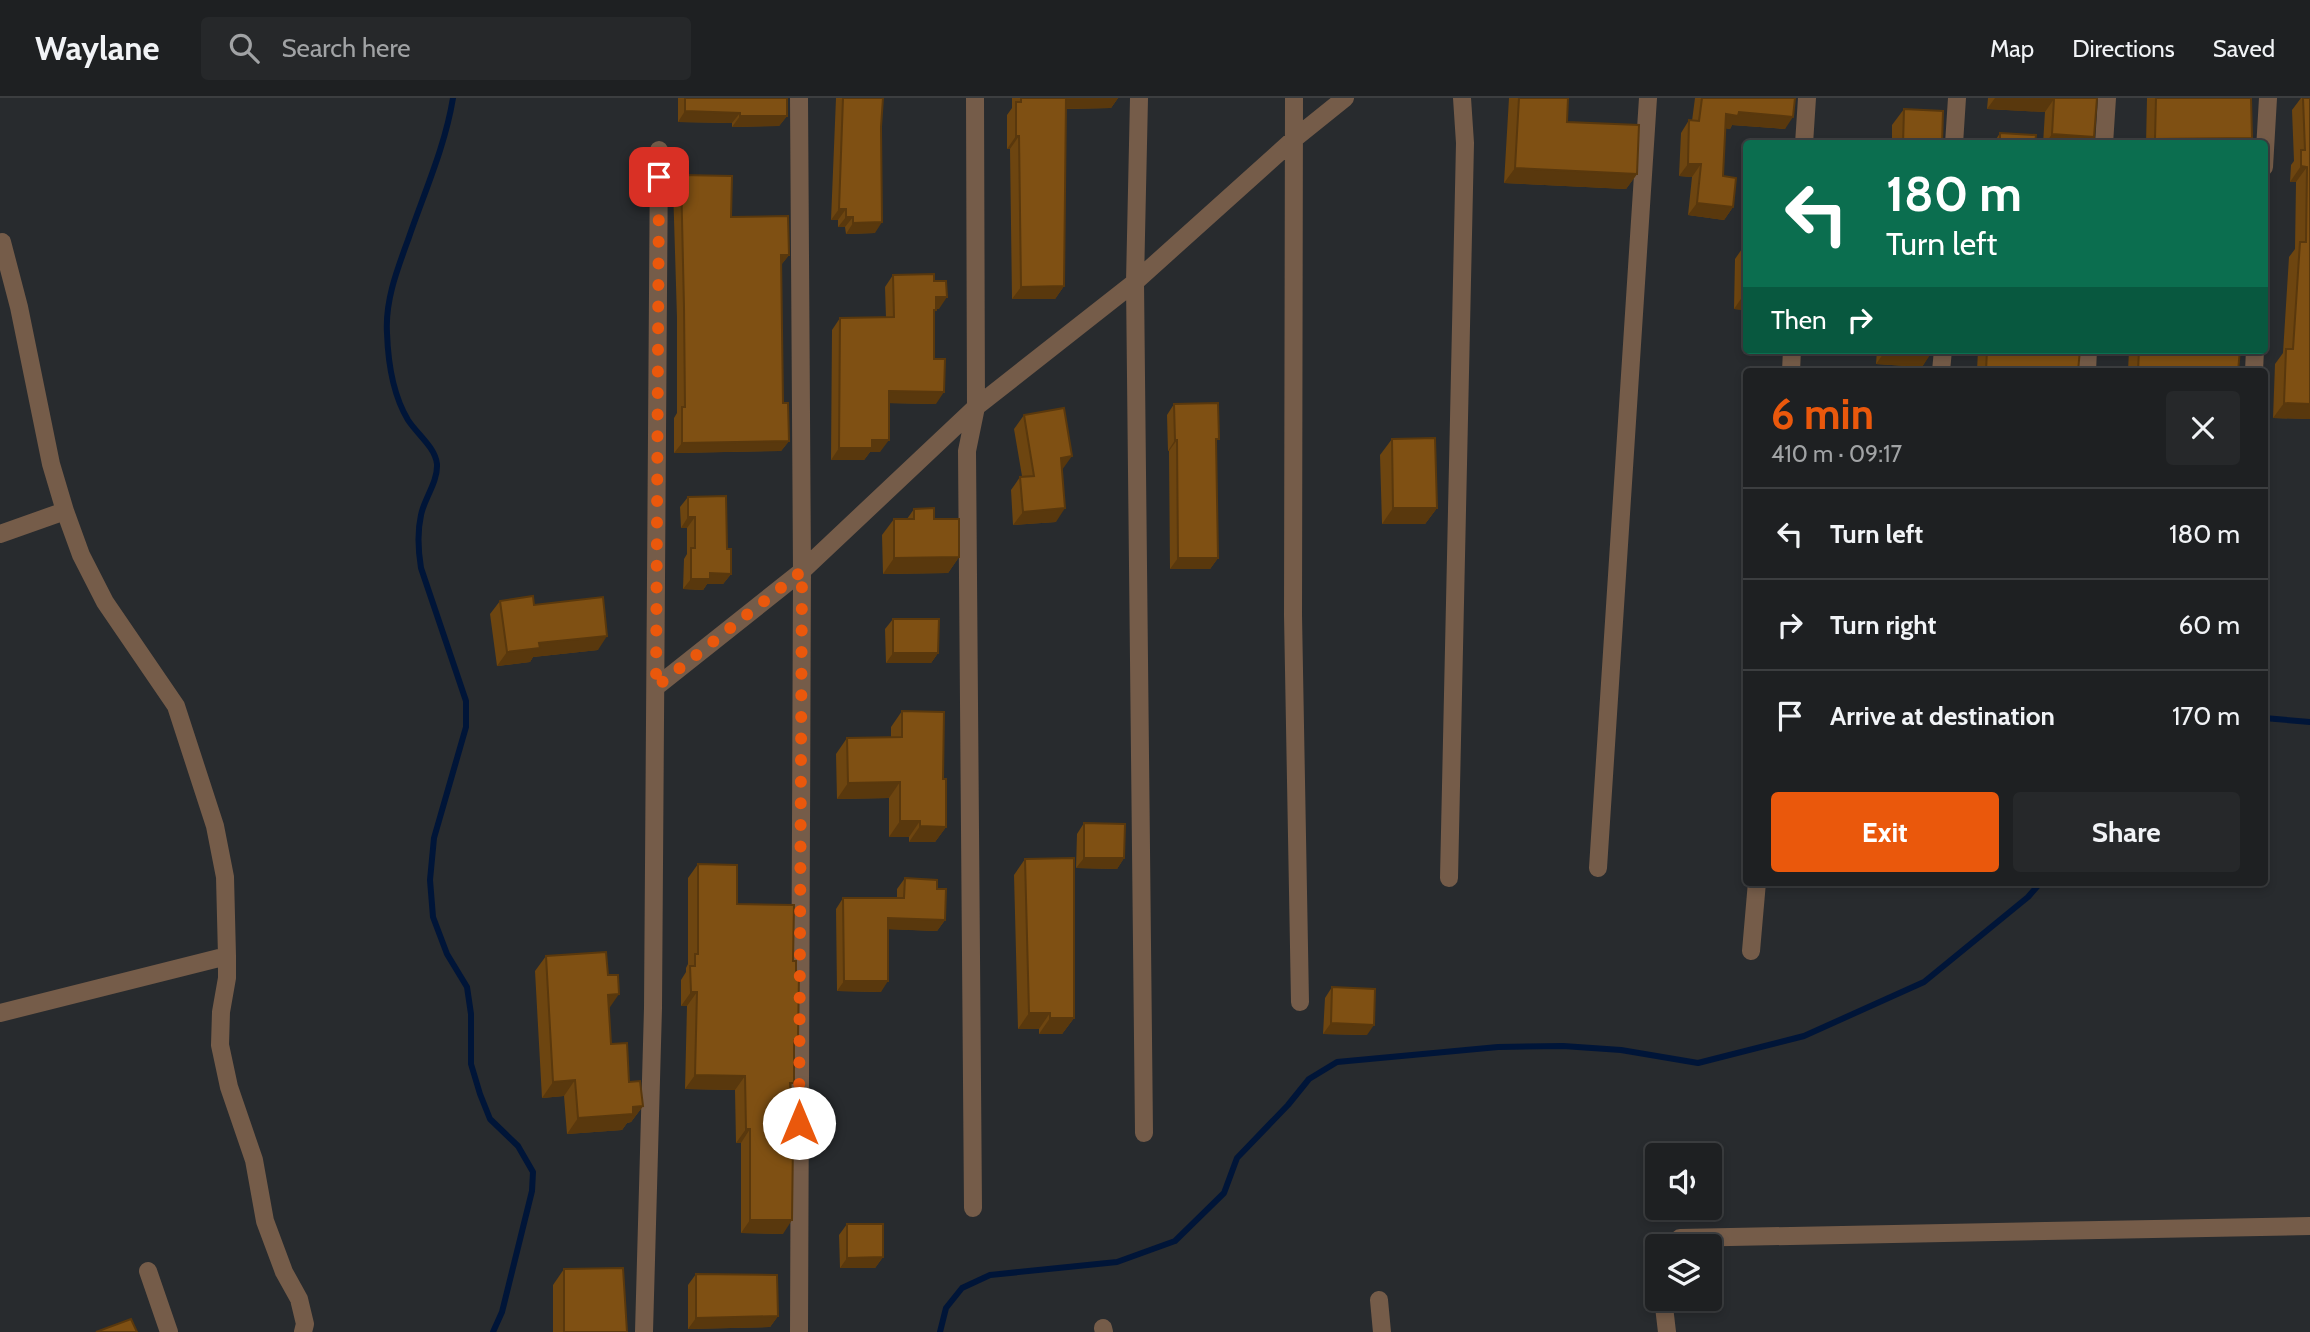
<!DOCTYPE html>
<html lang="en">
<head>
<meta charset="utf-8">
<style>
  :root { --surface:#1e2022; --page:#26282a; --text:#f1f3f6; --muted:#a1a3a5; --line:#3c3e40; --accent:#ea580c }
  body { margin:0; font-family:Cabin,sans-serif; background:var(--page); color:var(--text); height:100vh; display:flex; flex-direction:column; font-size:26px; white-space:nowrap }
  * { box-sizing:border-box; margin:0 }
  p { font-size:23px; color:var(--muted) }
  .icon { flex:none; width:38px; height:38px; fill:none; stroke:currentColor; stroke-width:2; stroke-linecap:round; stroke-linejoin:round }
  .map { position:relative; flex:1; overflow:hidden }
  .panel { position:absolute; left:1743px; top:270px; width:525px; height:518px; display:flex; flex-direction:column; background:var(--surface); border-radius:7px; box-shadow:0 4px 10px #0003,0 0 0 2px var(--line) }
  .panel>* { flex:none }
  .banner { position:absolute; left:1743px; top:42px; width:525px; height:214px; border-radius:7px; box-shadow:0 4px 10px #0003,0 0 0 2px var(--line); background:#0b6e4f; color:#fff; overflow:hidden }
  .buttons { position:absolute; left:1645px; top:1045px; display:grid; gap:14px }
  .buttons a { display:grid; place-items:center; width:77px; height:77px; border-radius:7px; background:var(--surface); box-shadow:0 4px 10px #0003,0 0 0 2px var(--line); font-size:35px }
  .pin { position:absolute; display:grid; place-items:center; width:60px; height:60px; color:#fff; margin:-30px; border-radius:14px; box-shadow:0 4px 10px #0006 }
  .me { position:absolute; width:77px; margin:-38px; rotate:0deg; stroke-linejoin:round; filter:drop-shadow(0 0 5px #0008) }
  .turn { display:flex; align-items:center; gap:24px; height:147px; padding:0 28px; font-size:32px }
  .turn .icon { width:91px; height:91px; stroke-width:2.5 }
  .turn b { display:block; font-size:49px; line-height:60px }
  .then { display:flex; align-items:center; height:66px; padding:0 28px; background:#0003; gap:14px; font-size:26px }
  .round { display:grid; place-items:center; flex:none; width:74px; height:74px; border-radius:7px; background:var(--page) }
  .summary { display:flex; align-items:center; justify-content:space-between; height:119px; padding:0 28px }
  h1 { font-size:42px; font-weight:700; line-height:52px; color:var(--accent) }
  .primary-button { display:flex; gap:14px; margin-top:auto; padding:14px 28px }
  .primary-button a { flex:1; height:80px; border-radius:7px; background:var(--accent); color:#fff; font-size:28px; font-weight:700; line-height:80px; text-align:center }
  .primary-button a+a { background:var(--page); color:var(--text) }
  ul { padding:0; list-style:none }
  li { display:flex; align-items:center; gap:21px; height:91px; padding:0 28px; border-top:2px solid var(--line) }
  li div { flex:1 }
  li b { display:block; font-size:26px }
  li em { font-style:normal }
  header { display:flex; align-items:center; gap:42px; box-sizing:border-box; height:98px; padding:0 35px; background:var(--surface); border-bottom:2px solid var(--line) }
  header strong { font-size:33px }
  nav { display:flex; gap:38px; margin-inline-start:auto; font-size:24px }
  .search { width:490px; height:63px; background:var(--page); display:flex; align-items:center; gap:18px; box-sizing:border-box; padding:0 24px; border-radius:7px; color:var(--muted); font-size:26px }
  .map>svg:first-child { display:block }
  .lines { fill:none; stroke-linecap:round; stroke-linejoin:round }
  .stream { stroke:#001538; stroke-width:6 }
  .street { stroke:#755c49; stroke-width:18 }
  .wall { fill:#6d4510 }
  .shaded-wall { fill:#59380d }
  .building { fill:#7f5013; stroke:#59380d; stroke-width:2 }
  .route { stroke:#ea580c; stroke-width:12; stroke-dasharray:0 21.6 }
</style>
</head>
<body>
<header>
<strong>Waylane</strong>
<div class="search"><svg class="icon" aria-label="search" viewBox="0 0 24 24"><circle cx="10" cy="10" r="6"/><path d="M15 15l6 6"/></svg>Search here</div>
<nav><a>Map</a><a>Directions</a><a>Saved</a></nav>
</header>
<div class="map">
<svg width="2310" height="1234" viewBox="0 0 2310 1234">
  <rect width="100%" height="100%" fill="#282b2e"/>
  <g class="lines">
    <path class="stream" d="M453 0C445 49 424 95 408 142 397 172 385 203 387 235 388 264 393 297 408 322 417 336 435 349 437 366 438 384 424 401 421 417 417 435 418 452 421 470L466 603V629L434 740 430 782 433 819 447 856 467 889 471 916V966L480 996 490 1021 518 1048 533 1074 532 1093 502 1214 493 1234
      M2264 620 2310 624
      M940 1234 946 1210 962 1190 990 1177 1117 1164 1175 1143 1224 1095 1237 1060 1288 1007 1309 981 1337 964 1498 949 1563 948 1621 952 1698 965 1804 938 1924 884 2028 799 2041 784"/>
    <path class="street" d="M1139 0 1135 184 1144 1035
      M1294 0 1293 517 1300 904
      M1804 46 1807 0
      M1954 46 1957 0
      M2104 46 2107 0
      M2264 69 2268 0
      M2 144 19 209 51 366 65 413 81 457 105 504 176 608 215 728 225 779 227 858V880L221 914 220 947 229 989 254 1062 265 1123 284 1174 299 1201 305 1226 303 1234
      M1791 273 1792 252
      M1941 273 1943 252
      M2087 273 2088 252
      M2254 273 2255 252
      M0 436 65 413
      M656 589 802 473 976 309 1135 184 1294 41 1345 0
      M1598 770 1648 0
      M1449 780 1465 45 1462 0
      M1751 853 1757 784
      M0 915 227 858
      M973 1110 967 353 976 309 975 0
      M1673 1148 1680 1140 2310 1128
      M148 1173 169 1234
      M1663 1200 1667 1234
      M1379 1202 1382 1234
      M1103 1230 1104 1234
      M644 1234 653 910 659 52
      M799 1234 802 473 799 0"/>
  </g>
  <path class="wall" d="M678 0H787V18L779 28 732 29V25L678 24Z
    M836 0H883L875 135 846 136 845 129H838V122H831Z
    M1012 0H1118L1111 10 1066 11 1064 188 1055 201H1012L1010 51H1007V17L1012 10Z
    M1509 0H1568L1567 24 1637 76 1626 91 1504 85Z
    M1695 0H1795L1785 31 1732 27 1730 31 1725 30 1723 78 1733 109 1724 122 1688 117 1692 79 1679 78 1681 35 1689 22 1692 23Z
    M1988 0H2097L2094 39 2090 46H2043L2045 14 1987 11Z
    M2147 0H2251L2252 40 2248 46H2146Z
    M2301 0H2310V321L2273 320 2275 266 2283 255 2289 159 2295 151 2296 84H2290L2291 67 2294 63 2292 12Z
    M1904 11 1942 46H1892V27Z
    M2000 35 2035 46H1993Z
    M681 77 731 119 789 157 781 167 783 305 789 343 781 353 674 355V320L677 315V220L673 88Z
    M1746 145V212L1734 211 1735 161Z
    M893 177 934 183 939 211H936L934 216V261L936 306 889 305 880 354H870L864 362H831L832 232 840 220H886L885 189Z
    M1877 252H1932L1922 269 1876 266Z
    M1978 252H2080L2078 273H1977Z
    M2129 252H2240L2238 273H2128Z
    M1174 306 1216 345 1218 460 1210 471H1170L1169 353H1168L1167 317Z
    M1024 317 1056 424 1013 427 1011 392 1020 379 1022 378 1014 331Z
    M1392 341 1437 410 1425 426H1382L1380 357Z
    M688 399 727 451 731 476 723 486H707L703 492 683 491 684 461 687 456V430H681L680 409Z
    M914 411 934 421 959 459 948 475 883 476 882 437 894 421H907Z
    M500 503 534 507 598 552 533 559 530 564 497 568 490 516Z
    M893 521 938 555 931 565H886L885 531Z
    M902 613 943 681 946 729 935 744H909V739H889V700L837 701 836 656 847 640 891 639V629Z
    M1084 725 1124 760 1117 771 1076 770 1077 736Z
    M1025 761 1074 920 1062 936H1039V931H1018L1014 777Z
    M698 766 793 863 796 876 798 941 794 948 783 1136 741 1135V1045H736L735 992 685 991 687 908H681V882L686 874V870L688 866V780Z
    M905 780 937 791 945 822 937 833 888 831 881 894 837 893 836 811 843 800H897V791Z
    M546 858 609 911 611 946 643 1008 631 1024 627 1025 622 1032 567 1036 564 998 542 1000 535 873Z
    M1332 889 1367 937 1323 936 1325 900Z
    M847 1126 883 1159 875 1170H840L839 1137Z
    M564 1171 627 1234H553V1187Z
    M696 1176 778 1218 770 1229 688 1231V1187Z"/>
  <path class="shaded-wall" d="M1065 0H1118L1111 10 1057 11Z
    M1995 0H2030L2054 1 2045 14 1987 11Z
    M685 13 740 15 732 25 678 24Z
    M1739 14 1793 19 1785 31 1732 27 1730 31 1717 29 1726 16Z
    M740 18H787L779 28 732 29Z
    M2052 36 2094 39 2090 46H2045Z
    M1016 38H1019L1010 51H1007Z
    M2252 40 2248 46H2152L2155 41Z
    M1688 66H1701L1692 79 1679 78Z
    M2301 68 2307 69 2296 84H2290Z
    M1515 70 1637 76 1626 91 1504 85Z
    M1697 105 1733 109 1724 122 1688 117Z
    M839 111H846L838 122H831Z
    M846 119H853L845 129H838Z
    M882 124 875 135 846 136 853 125Z
    M781 157H789L781 167Z
    M1064 188 1055 201H1012L1021 189Z
    M1745 195H1746V212L1734 211Z
    M936 199H947L939 211H928Z
    M1886 252H1897L1932 254 1922 269 1876 266Z
    M889 293 944 294 936 306 881 305Z
    M2284 305 2310 306V321L2273 320Z
    M872 342H889L880 354H870L864 362H831L839 350Z
    M1175 342H1177L1169 353H1168Z
    M789 343 781 353 674 355 682 345Z
    M1072 358 1062 372 1061 360Z
    M1065 410 1056 424 1013 427 1023 414Z
    M1393 410H1437L1425 426H1382Z
    M688 419H695L687 430H681Z
    M959 459 948 475 883 476 894 460Z
    M1178 460H1218L1210 471H1170Z
    M710 475 731 476 723 486H707L703 492 683 491 691 481Z
    M607 538 598 552 533 559 530 564 497 568 507 554 539 545Z
    M893 555H938L931 565H886Z
    M900 684 889 700 837 701 848 685Z
    M900 723H920L909 739H889Z
    M920 728 946 729 935 744H909Z
    M1084 760H1124L1117 771 1076 770Z
    M888 820 945 822 937 833 880 831Z
    M844 883H888L881 894 837 893Z
    M691 894H697L687 908H681Z
    M619 896 608 912V897Z
    M1029 915H1050L1039 931H1018Z
    M1050 920H1074L1062 936H1039Z
    M1331 925 1374 927 1367 937 1323 936Z
    M695 977 745 978 735 992 685 991Z
    M575 982 564 998 542 1000 553 984Z
    M643 1008 631 1024 627 1025 622 1032 567 1036 578 1020 633 1009Z
    M746 1031H750L741 1045H736Z
    M750 1122H792L783 1136 741 1135Z
    M883 1159 875 1170H840L847 1160Z
    M778 1218 770 1229 688 1231 696 1220Z"/>
  <path class="building" d="M685 0H787V18H740V15L685 13Z
    M843 0H883L881 29 882 124 853 125V119H846V111H839Z
    M1021 0H1066L1064 188 1021 189 1019 38H1016V4H1021Z
    M1519 0H1568L1567 24 1639 27 1637 76 1515 70Z
    M1702 0H1795L1793 19 1739 14 1738 18 1726 16 1723 78 1736 80 1733 109 1697 105 1701 66H1688L1689 22 1699 23Z
    M2030 0H2097L2094 39 2052 36 2054 1Z
    M2156 0H2251L2252 40 2155 41Z
    M2303 0H2310V306L2284 305 2286 251H2293L2300 144H2306L2307 69 2301 68V52H2305Z
    M1904 11 1943 13 1942 46H1903Z
    M2000 35 2036 37 2035 46H2000Z
    M681 77 732 78 731 119 788 118 789 157H781L783 305H788L789 343 682 345V309H685L684 209Z
    M1746 145V195H1745Z
    M934 176V183H946L947 199H936V212H934V261H945L944 294 889 293V342H872V350H839L840 220 894 219 893 177Z
    M1897 252H1932V254Z
    M1987 252H2080L2078 273H1986Z
    M2139 252H2240L2238 273H2138Z
    M1218 305 1219 341H1216L1218 460H1178L1177 342H1175L1174 306Z
    M1064 310 1072 358 1061 360 1065 410 1023 414 1020 379 1034 378 1024 317Z
    M1435 340 1437 410H1393L1392 341Z
    M726 398 727 451H731V476L710 475V481H691V450H695V419H688V399Z
    M934 410V421H959V459L894 460V421H914V411Z
    M533 498 534 507 603 499 607 538 539 545 540 550 507 554 500 503Z
    M893 521H939L938 555H893Z
    M902 613 944 614 943 681H946V729L920 728V723H900V684L848 685 847 640 902 639Z
    M1084 725 1125 726 1124 760H1084Z
    M1074 760V920H1050V915H1029L1025 761Z
    M698 766 737 767V806L794 807 793 863H796V876H799L798 941 794 942V985H790L793 1042 792 1122H750V1031H746L745 978 695 977 697 894H691L690 868H695V856H698Z
    M905 780 937 782V791H946L945 822 888 820V883H844L843 800H904Z
    M606 854 608 877H618L619 896 608 897 611 946 627 945 629 984 640 983 643 1008 633 1009V1016L578 1020 575 982 553 984 546 858Z
    M1332 889 1375 891 1374 927 1331 925Z
    M847 1126H883V1159L847 1160Z
    M623 1170 627 1234H564V1171Z
    M696 1176 777 1177 778 1218 696 1220Z
    M131 1221 137 1234H96Z"/>
  <g class="lines">
    <path class="route" d="M659 79 656 589 802 473 799 1025"/>
  </g>
</svg>
<div class="buttons">
<a><svg class="icon" aria-label="sound" viewBox="0 0 24 24"><path d="M4 9h4l5-4v14l-5-4H4zM17 9q2 3 0 6"/></svg></a>
<a><svg class="icon" aria-label="layers" viewBox="0 0 24 24"><path d="M12 4l9 5-9 5-9-5zM3 14l9 5 9-5"/></svg></a>
</div>
<div class="pin" style="left:659px;top:79px;background:#d93025"><svg class="icon" aria-label="arrive" viewBox="0 0 24 24"><path d="M6 21V4h12l-3 4 3 4H6"/></svg></div>
<svg class="me" style="left:799px;top:1025px" viewBox="-20 -20 40 40"><circle r="19" fill="#fff"/><path d="M0-13L10 11 0 6-10 11z" fill="#ea580c"/></svg>
<div class="banner">
<div class="turn"><svg class="icon" aria-label="left" viewBox="0 0 24 24"><path d="M17 20v-9H6M10 6l-5 5 5 5"/></svg><div><b>180 m</b>Turn left</div></div>
<div class="then">Then<svg class="icon" aria-label="right" viewBox="0 0 24 24"><path d="M7 20v-9h11M14 6l5 5-5 5"/></svg></div>
</div>
<section class="panel">
<div class="summary"><div><h1>6 min</h1><p>410 m · 09:17</p></div><a class="round"><svg class="icon" aria-label="close" viewBox="0 0 24 24"><path d="M6 6l12 12M18 6L6 18"/></svg></a></div>
<ul>
<li><svg class="icon" aria-label="left" viewBox="0 0 24 24"><path d="M17 20v-9H6M10 6l-5 5 5 5"/></svg><div><b>Turn left</b></div><em>180 m</em></li>
<li><svg class="icon" aria-label="right" viewBox="0 0 24 24"><path d="M7 20v-9h11M14 6l5 5-5 5"/></svg><div><b>Turn right</b></div><em>60 m</em></li>
<li><svg class="icon" aria-label="arrive" viewBox="0 0 24 24"><path d="M6 21V4h12l-3 4 3 4H6"/></svg><div><b>Arrive at destination</b></div><em>170 m</em></li>
</ul>
<div class="primary-button"><a>Exit</a><a>Share</a></div>
</section>
</div>
</body>
</html>
